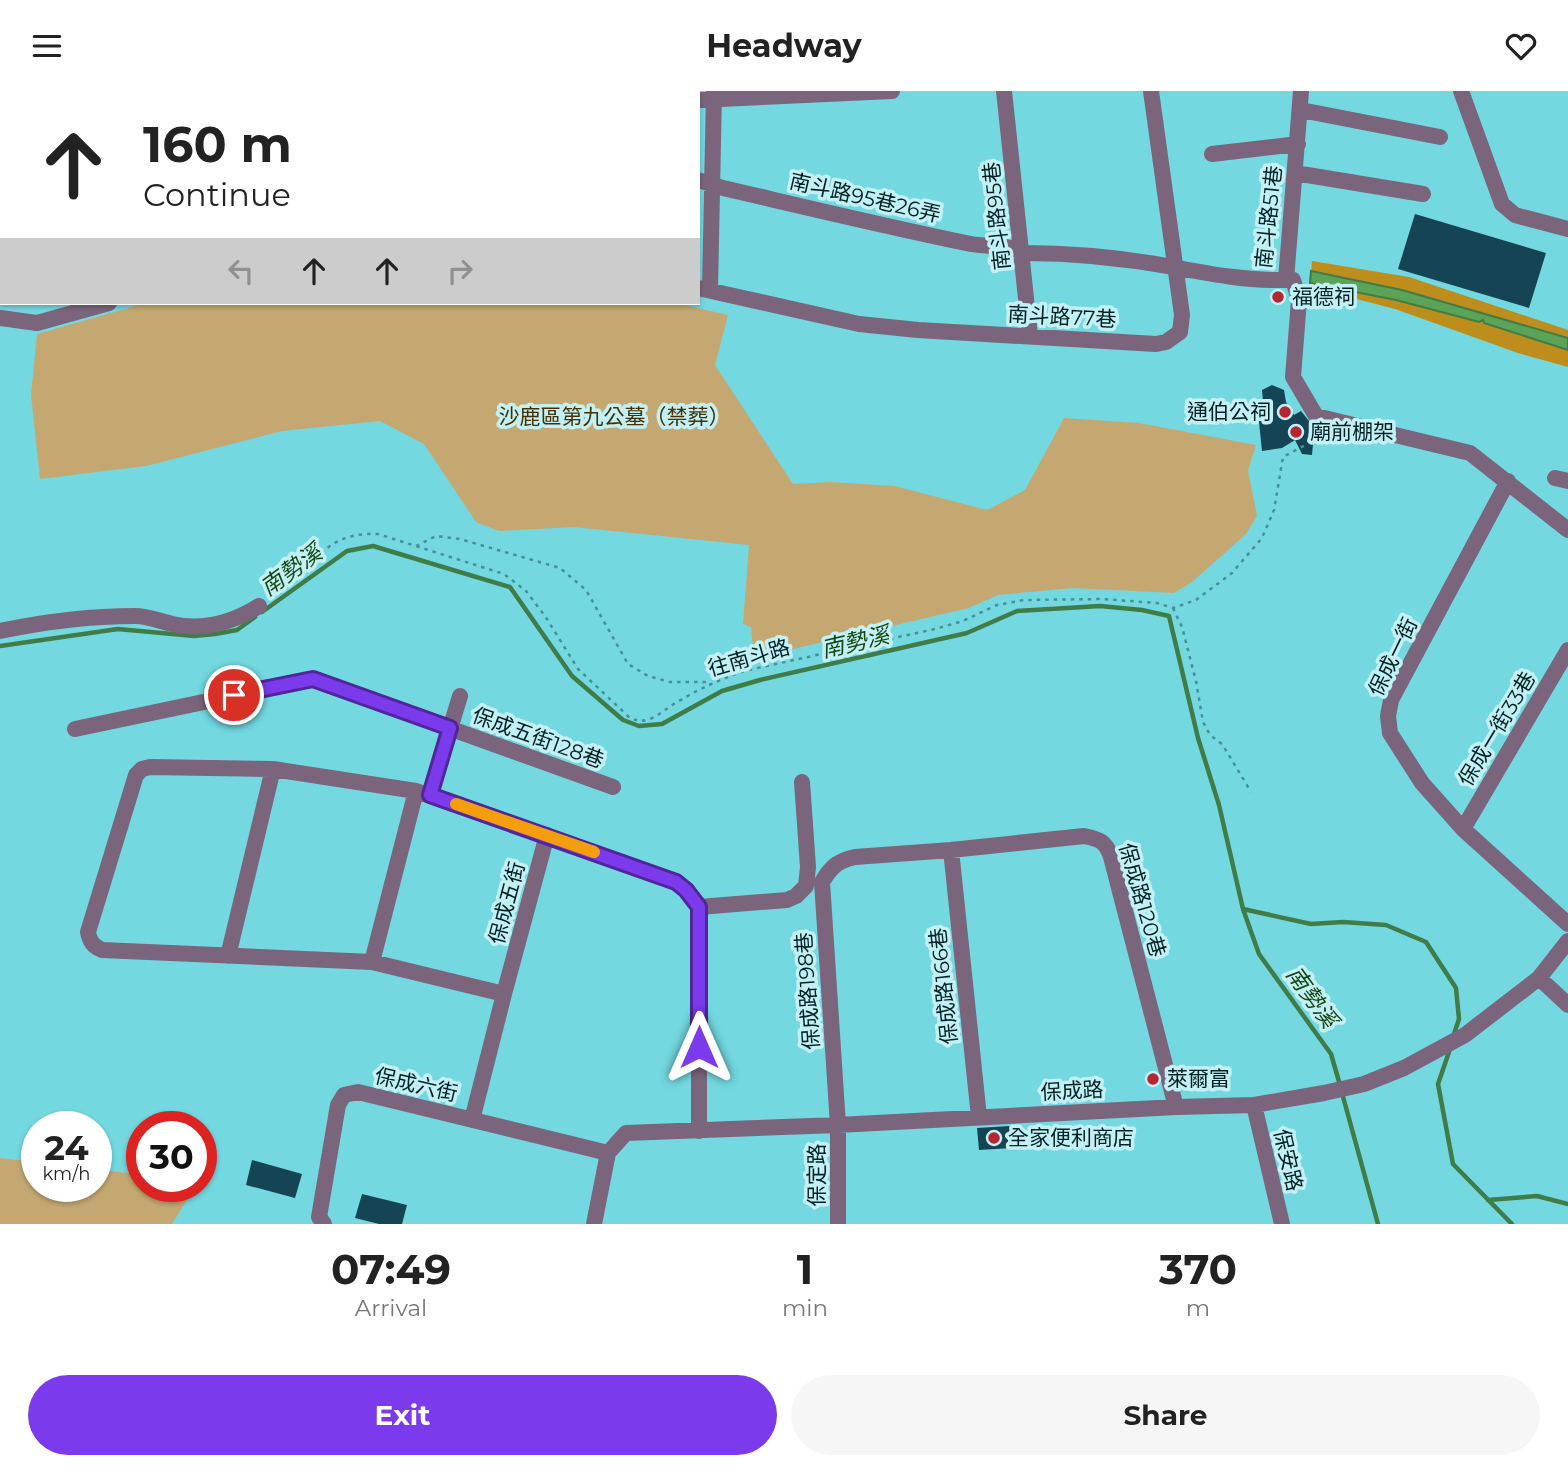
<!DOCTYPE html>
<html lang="en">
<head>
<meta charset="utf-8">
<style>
  :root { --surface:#fff; --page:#f6f6f6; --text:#222; --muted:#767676; --accent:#7c3aed }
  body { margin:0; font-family:Montserrat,"Noto Sans TC",sans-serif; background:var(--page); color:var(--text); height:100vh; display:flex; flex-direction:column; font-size:26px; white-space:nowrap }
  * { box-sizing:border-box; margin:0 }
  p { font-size:23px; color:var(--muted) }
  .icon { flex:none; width:38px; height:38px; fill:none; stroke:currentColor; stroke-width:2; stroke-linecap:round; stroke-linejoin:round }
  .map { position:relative; height:1133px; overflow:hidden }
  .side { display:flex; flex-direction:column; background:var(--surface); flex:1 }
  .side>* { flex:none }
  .top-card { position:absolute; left:0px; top:0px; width:700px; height:214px; box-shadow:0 2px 5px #0004; background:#fff; color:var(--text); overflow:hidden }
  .speed { position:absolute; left:21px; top:1020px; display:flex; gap:14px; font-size:35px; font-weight:700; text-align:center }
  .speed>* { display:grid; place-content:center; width:91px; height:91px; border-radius:50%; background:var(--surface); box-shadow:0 2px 5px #0004; line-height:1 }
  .speed small { font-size:18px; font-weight:400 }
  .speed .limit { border:10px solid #d22; background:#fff; color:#111 }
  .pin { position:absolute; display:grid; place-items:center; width:60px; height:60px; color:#fff; margin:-30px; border:4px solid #fff; border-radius:50%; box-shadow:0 2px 7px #0007 }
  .me { position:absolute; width:77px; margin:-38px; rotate:0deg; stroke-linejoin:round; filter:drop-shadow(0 0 5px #0008) }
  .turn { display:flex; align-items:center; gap:24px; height:147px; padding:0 28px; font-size:32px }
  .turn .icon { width:91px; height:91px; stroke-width:2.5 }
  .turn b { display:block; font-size:49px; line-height:60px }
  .lanes { display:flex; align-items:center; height:66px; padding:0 28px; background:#0003; justify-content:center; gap:35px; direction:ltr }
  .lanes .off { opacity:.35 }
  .eta { display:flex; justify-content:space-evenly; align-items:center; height:119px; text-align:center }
  .eta b { font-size:42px; font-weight:700; line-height:49px }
  .primary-button { display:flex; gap:14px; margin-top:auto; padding:14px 28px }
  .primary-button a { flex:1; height:80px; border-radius:42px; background:var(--accent); color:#fff; font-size:28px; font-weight:700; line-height:80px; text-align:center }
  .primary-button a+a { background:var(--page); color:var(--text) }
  header { display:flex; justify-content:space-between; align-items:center; height:91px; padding:0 28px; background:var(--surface); font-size:32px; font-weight:700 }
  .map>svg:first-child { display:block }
  .green { fill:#c5a871 }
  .forest { fill:#be8e1d }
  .water { fill:#5ba356; stroke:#407c47; stroke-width:2 }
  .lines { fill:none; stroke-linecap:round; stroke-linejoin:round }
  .stream { stroke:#407c47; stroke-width:4.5 }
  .building { fill:#154555 }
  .path { stroke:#469096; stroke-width:2.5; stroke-dasharray:3.5 5; stroke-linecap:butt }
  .minor { stroke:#7a657c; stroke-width:16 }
  .route-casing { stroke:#51269a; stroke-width:18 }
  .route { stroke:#7c3aed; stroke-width:12 }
  .slow { stroke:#f59e0b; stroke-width:12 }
  .poi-dot { fill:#b62531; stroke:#c2f0f4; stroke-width:2.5 }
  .labels { text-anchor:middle; stroke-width:7; stroke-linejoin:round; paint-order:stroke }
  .street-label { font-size:21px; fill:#002124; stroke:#c2f0f4 }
  .poi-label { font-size:21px; fill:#002124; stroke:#c2f0f4; text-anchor:start }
  .park-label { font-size:21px; fill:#443003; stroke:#c2f0f4 }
  .water-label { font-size:23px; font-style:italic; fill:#154713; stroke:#c2f0f4 }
</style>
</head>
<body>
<header><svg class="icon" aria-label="menu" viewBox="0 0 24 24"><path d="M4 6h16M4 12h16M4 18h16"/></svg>Headway<svg class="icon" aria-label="heart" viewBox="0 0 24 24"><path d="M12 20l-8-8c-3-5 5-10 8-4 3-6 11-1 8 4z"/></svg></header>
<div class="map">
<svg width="1568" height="1133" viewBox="0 0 1568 1133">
  <rect width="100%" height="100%" fill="#73d8e0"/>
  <path class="green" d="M146 212H675L728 224 715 274 793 393 831 391 895 395 987 419 1025 399 1064 327 1139 332 1256 354 1248 379 1257 425 1246 443 1192 491 1174 502 1073 497 998 504 969 517 754 567 751 536 743 533 749 454 574 436 499 440 476 431 424 353 380 330 282 340 146 375 40 388 31 304 37 243Z
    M0 1067 37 1071V1096H96V1078L142 1084V1096H195L172 1133H0Z"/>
  <path class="forest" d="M1312 170 1409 186 1568 239V276L1518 262 1395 218 1310 196Z"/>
  <path class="water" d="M1311 180 1402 199 1568 247V259L1484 232 1483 229 1479 231 1396 209 1310 192Z"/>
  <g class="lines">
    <path class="stream" d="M262 521 347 460 373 455 510 496 572 585 623 629 639 635 662 633 722 600 760 589 967 542 1017 520 1100 515 1142 519 1169 525 1198 647 1219 714 1243 818 1259 863 1331 963 1340 994
      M0 555 118 538 194 545 215 543 237 539 255 526
      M1243 818 1311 833 1343 831 1386 834 1426 851 1456 897 1459 928 1454 943
      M1450 958 1438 993 1453 1073 1512 1133
      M1342 1002 1378 1133
      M1488 1109 1537 1105 1568 1113"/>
  </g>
  <path class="building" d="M1415 123 1546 162 1529 217 1398 178Z
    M1272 294 1284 299 1286 311 1294 324 1301 320 1313 335 1315 339 1308 343 1313 353 1312 364 1302 363 1295 349 1282 357 1262 360 1259 331 1263 310 1262 299Z
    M1010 1035 1012 1057 979 1059 977 1037Z
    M252 1069 302 1083 295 1107 246 1094Z
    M362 1103 407 1114 402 1133H379L355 1127Z"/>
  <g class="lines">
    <path class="path" d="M416 455 436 445 460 448 560 477 586 499 628 573 648 585 670 591H711
      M271 508C312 482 320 440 378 443L504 483 526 500 545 525 578 578 630 627C636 629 640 631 646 629 659 626 667 616 679 610 700 597 722 588 744 580L935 538 963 530 997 514 1024 509 1102 508 1157 512 1173 517 1196 509 1232 482 1262 447 1274 419 1283 366 1309 352 1315 339
      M1173 517 1182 536 1196 590 1203 631 1210 644 1222 653 1230 666 1251 701"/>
    <path class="minor" d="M523 0 539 2
      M573 0V2
      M1004 0 1030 245
      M1461 0 1502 113 1515 124 1568 138
      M34 2 35 0
      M117 2V0
      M187 2V0
      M330 2V0
      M698 9 892 0
      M1301 19 1440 46
      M1212 63 1298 53
      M0 78H2
      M1295 82 1423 103
      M698 89 723 97C805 116 888 136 971 153 987 156 1010 153 1023 162 1073 162 1124 167 1173 176 1210 183 1248 190 1286 189L1301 0
      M0 160 2 156
      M1286 189H1293L1299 209 1293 286 1316 325 1470 362 1568 439
      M698 197 859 233 918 239 1156 253 1166 251 1180 241 1182 224 1151 0
      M710 199 714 0
      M0 227 37 232 109 212
      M1555 387 1568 390
      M1508 390 1391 609 1388 625 1390 642 1422 692 1463 738 1568 833
      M0 540C43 531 90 525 135 525 147 525 159 530 172 533 204 540 232 532 259 515
      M75 638 313 588 613 696
      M430 704 460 605
      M1463 738 1568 559
      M951 759 979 1026
      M699 816 787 809 796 805 806 795 808 776 802 691
      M228 865 273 678
      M372 871 416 700
      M1539 887 1568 914
      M504 903 372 871 102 859C93 855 90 851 88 841L136 684 142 678 150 676 273 678 416 700 676 791 686 799 699 816V1040
      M1254 1014 1282 1133
      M472 1029 504 903 547 744
      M324 1133 319 1126 338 1014 344 1004 358 1001 608 1062
      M594 1133 608 1062 626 1042 838 1034 1176 1016 1254 1014 1324 1002 1364 993 1404 977 1465 944 1539 887 1568 850
      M838 1133V1034L822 791C831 776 837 770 855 766L951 759 1084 745C1099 748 1106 750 1111 766L1176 1016"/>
  </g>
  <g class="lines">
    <defs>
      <path id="route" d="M234 604 313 588 450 637 430 704 676 791 686 799 699 816V956"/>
    </defs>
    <use href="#route" class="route-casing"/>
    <use href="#route" class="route"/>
    <path class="slow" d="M456 713 594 761"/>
  </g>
  <g class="poi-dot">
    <circle cx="1278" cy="206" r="7"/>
    <circle cx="1285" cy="321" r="7"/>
    <circle cx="1296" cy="341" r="7"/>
    <circle cx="1153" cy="988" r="7"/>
    <circle cx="994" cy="1047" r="7"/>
  </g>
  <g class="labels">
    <g class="street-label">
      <text transform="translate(865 107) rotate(13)" y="7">南斗路95巷26弄</text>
      <text transform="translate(997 125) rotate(-96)" y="7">南斗路95巷</text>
      <text transform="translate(1269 126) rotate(-84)" y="7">南斗路51巷</text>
      <text transform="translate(1062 226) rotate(3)" y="7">南斗路77巷</text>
      <text transform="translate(1393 566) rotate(-64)" y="7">保成一街</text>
      <text transform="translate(749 567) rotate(-16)" y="7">往南斗路</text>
      <text transform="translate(1497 638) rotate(-59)" y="7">保成一街33巷</text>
      <text transform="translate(538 647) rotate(20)" y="7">保成五街128巷</text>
      <text transform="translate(1142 809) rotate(74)" y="7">保成路120巷</text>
      <text transform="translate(507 812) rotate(-75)" y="7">保成五街</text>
      <text transform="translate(944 895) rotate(-96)" y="7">保成路166巷</text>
      <text transform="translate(808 900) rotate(-94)" y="7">保成路198巷</text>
      <text transform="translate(416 994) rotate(13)" y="7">保成六街</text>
      <text transform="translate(1072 1000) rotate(-3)" y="7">保成路</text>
      <text transform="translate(1288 1069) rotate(77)" y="7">保安路</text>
      <text transform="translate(817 1084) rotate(-90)" y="7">保定路</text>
    </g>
    <g class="poi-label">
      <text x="1292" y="213">福德祠</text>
      <text x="1271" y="328" text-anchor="end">通伯公祠</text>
      <text x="1310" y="348">廟前棚架</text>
      <text x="1167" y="995">萊爾富</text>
      <text x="1008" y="1054">全家便利商店</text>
    </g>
    <g class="park-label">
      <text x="614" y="333">沙鹿區第九公墓（禁葬）</text>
    </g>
    <g class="water-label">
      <text transform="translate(291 479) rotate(-36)" y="8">南勢溪</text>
      <text transform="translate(855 551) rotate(-13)" y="8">南勢溪</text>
      <text transform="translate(1312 906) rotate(54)" y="8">南勢溪</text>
    </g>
  </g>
</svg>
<div class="speed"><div>24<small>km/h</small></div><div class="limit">30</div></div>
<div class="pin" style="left:234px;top:604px;background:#d93025"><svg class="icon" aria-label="arrive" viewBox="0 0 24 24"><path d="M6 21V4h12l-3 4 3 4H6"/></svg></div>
<svg class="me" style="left:699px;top:956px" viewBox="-20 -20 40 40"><path d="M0-17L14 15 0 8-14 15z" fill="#7c3aed" stroke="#fff" stroke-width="4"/></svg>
<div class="top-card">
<div class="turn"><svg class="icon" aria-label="ahead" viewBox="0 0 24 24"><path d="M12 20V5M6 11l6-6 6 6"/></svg><div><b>160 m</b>Continue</div></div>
<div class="lanes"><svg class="icon off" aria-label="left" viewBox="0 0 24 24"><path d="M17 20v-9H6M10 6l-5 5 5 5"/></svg><svg class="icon" aria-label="ahead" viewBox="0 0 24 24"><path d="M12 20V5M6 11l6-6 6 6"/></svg><svg class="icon" aria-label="ahead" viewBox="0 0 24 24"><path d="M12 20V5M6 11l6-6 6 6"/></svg><svg class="icon off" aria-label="right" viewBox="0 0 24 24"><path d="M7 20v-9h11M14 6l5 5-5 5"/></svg></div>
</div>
</div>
<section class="side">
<div class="eta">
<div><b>07:49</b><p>Arrival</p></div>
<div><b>1</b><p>min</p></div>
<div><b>370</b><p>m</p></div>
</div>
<div class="primary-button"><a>Exit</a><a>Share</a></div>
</section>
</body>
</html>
